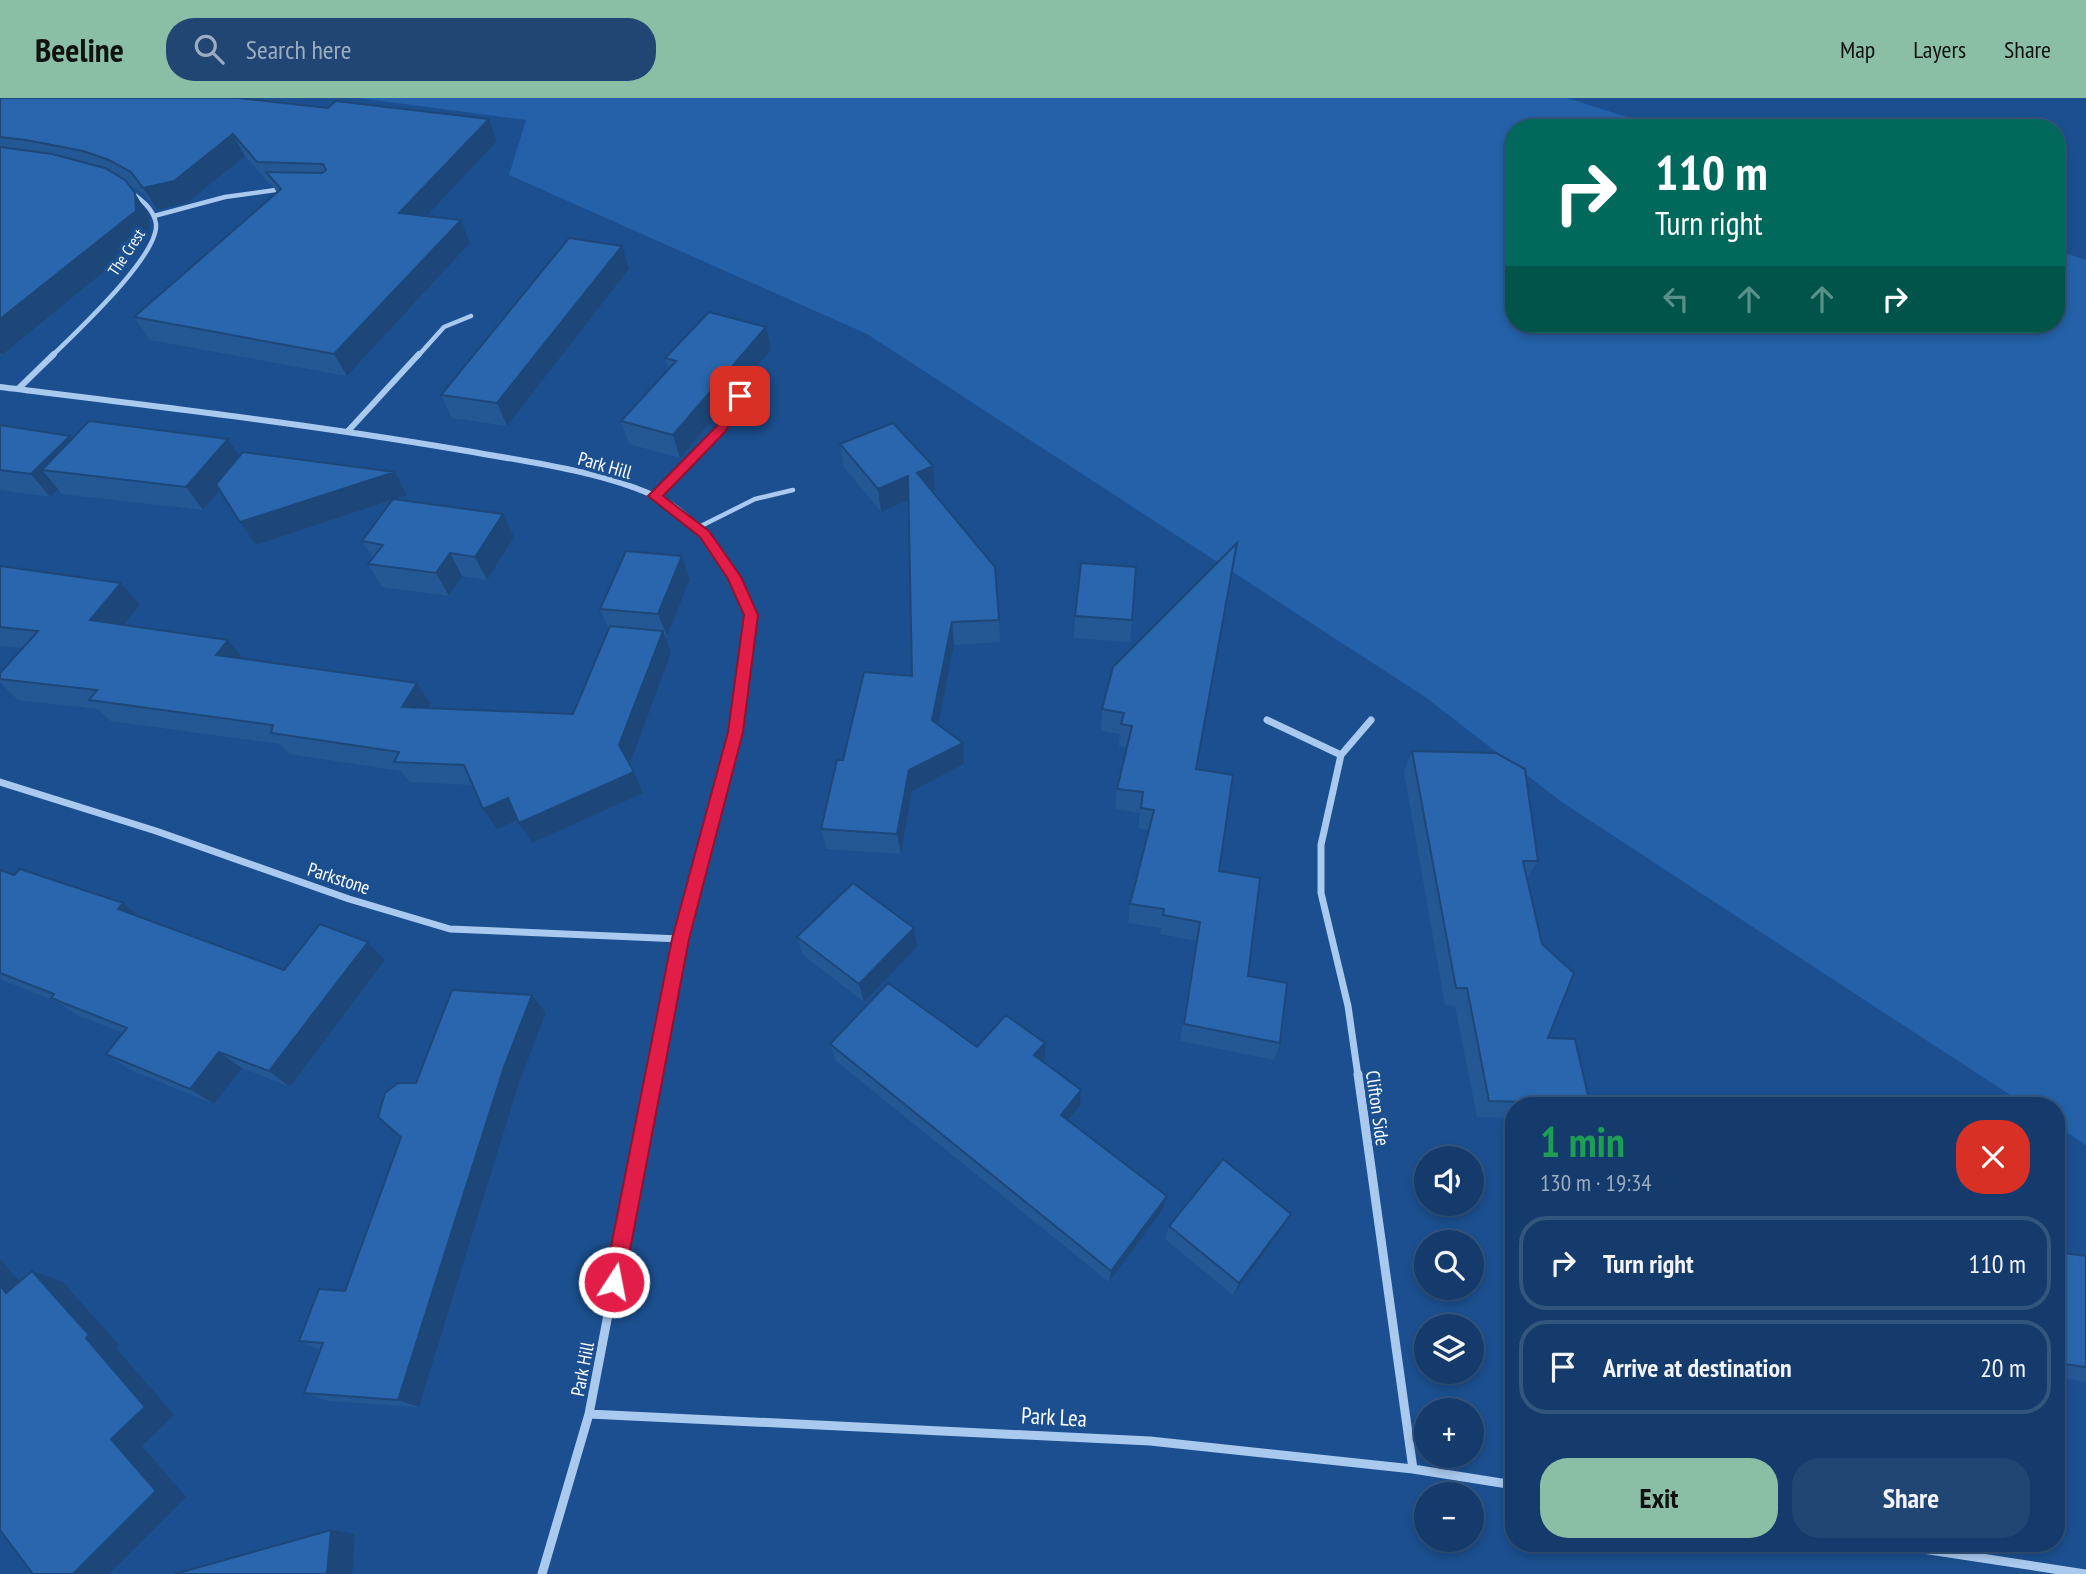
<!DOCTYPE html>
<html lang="en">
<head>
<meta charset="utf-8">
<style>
  :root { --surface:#143b6b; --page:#214673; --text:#f1f3f6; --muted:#9dadc1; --line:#33557e; --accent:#8abfa5 }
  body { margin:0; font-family:"PT Sans Narrow",sans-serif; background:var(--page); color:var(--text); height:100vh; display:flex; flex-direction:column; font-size:26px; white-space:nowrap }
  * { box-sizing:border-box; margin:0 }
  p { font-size:23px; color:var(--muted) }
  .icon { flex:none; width:38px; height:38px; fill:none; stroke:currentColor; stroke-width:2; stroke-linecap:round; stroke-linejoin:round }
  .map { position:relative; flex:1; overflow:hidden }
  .side { position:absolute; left:1505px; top:999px; width:560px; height:455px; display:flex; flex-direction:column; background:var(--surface); border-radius:28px; box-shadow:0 4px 10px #0003,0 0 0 2px var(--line) }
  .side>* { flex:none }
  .guide { position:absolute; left:1505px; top:21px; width:560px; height:214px; border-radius:28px; box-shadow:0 4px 10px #0003,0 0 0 2px var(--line); background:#00695c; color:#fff; overflow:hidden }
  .fabs { position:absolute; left:1414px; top:1048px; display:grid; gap:14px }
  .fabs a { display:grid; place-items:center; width:70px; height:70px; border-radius:50%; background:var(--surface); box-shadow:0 4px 10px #0003,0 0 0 2px var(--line); font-size:35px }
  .pin { position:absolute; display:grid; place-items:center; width:60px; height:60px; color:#fff; margin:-30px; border-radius:14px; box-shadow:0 4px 10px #0006 }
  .me { position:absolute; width:77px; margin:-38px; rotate:11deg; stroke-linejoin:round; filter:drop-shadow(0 0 5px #0008) }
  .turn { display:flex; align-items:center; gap:24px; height:147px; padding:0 35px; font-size:32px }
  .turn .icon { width:91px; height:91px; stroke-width:2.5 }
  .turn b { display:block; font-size:49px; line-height:60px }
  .lanes { display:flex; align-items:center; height:66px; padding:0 35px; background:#0003; justify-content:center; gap:35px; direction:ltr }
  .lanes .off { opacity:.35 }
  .round { display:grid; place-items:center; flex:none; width:74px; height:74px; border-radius:28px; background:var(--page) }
  .head { display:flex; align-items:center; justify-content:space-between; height:119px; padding:0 35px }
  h1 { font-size:42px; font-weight:600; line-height:52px; color:#1e9e55 }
  .primary-button { display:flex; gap:14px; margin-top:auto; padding:14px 35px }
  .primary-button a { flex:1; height:80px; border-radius:28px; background:var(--accent); color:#111; font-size:28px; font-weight:600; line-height:80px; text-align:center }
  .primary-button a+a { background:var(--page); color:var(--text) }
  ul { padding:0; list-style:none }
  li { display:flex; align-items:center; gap:21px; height:94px; margin:0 14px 10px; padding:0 21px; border:4px solid var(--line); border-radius:28px }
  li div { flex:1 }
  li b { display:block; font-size:26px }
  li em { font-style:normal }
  header { display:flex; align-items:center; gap:42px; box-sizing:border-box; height:98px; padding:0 35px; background:var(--accent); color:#111 }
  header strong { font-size:33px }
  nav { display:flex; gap:38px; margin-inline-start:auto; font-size:24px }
  .search { width:490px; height:63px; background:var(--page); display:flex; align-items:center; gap:18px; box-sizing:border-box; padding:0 24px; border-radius:28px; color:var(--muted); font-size:26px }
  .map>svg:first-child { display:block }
  .green { fill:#2461a8 }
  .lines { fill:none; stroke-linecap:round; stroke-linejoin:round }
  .service { stroke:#a9c9ee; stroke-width:4.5 }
  .minor-far3 { stroke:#a9c9ee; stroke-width:4.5 }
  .minor-far2 { stroke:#a9c9ee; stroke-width:6 }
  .minor-far1 { stroke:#a9c9ee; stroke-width:7 }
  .minor { stroke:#a9c9ee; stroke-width:9 }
  .wall { fill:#245895 }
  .shaded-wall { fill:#1d4779 }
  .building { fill:#2a66ad; stroke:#1d4779; stroke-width:2 }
  .route { fill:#e11d48; stroke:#92132f; stroke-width:2 }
  .labels { text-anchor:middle; stroke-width:7; stroke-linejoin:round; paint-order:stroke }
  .far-street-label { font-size:16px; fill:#fff; stroke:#1b4f8f }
  .street-label { font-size:19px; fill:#fff; stroke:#1b4f8f }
  .near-street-label { font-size:23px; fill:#fff; stroke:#1b4f8f }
</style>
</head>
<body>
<header>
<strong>Beeline</strong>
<div class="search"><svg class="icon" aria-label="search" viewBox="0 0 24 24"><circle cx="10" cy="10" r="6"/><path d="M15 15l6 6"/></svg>Search here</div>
<nav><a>Map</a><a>Layers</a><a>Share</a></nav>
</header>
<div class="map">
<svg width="2086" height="1476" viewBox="0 0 2086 1476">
  <rect width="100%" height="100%" fill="#1b4f8f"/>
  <path class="green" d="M359 0H1567L1662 30H1514V226H2056V152L2086 162V1047L2056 1027V1008H2027L1563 705 1425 599 867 236 509 77 526 22Z"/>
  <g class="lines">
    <path class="service" d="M655 398 721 332 740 298
      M697 430 755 401 793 392"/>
    <path class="minor-far3" d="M154 118 225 99 283 91
      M52 258C75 235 159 158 156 126 154 111 141 101 129 93
      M418 258 444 229 471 218"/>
    <path class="minor-far2" d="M0 289C154 308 308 326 461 352 522 363 605 373 661 401 696 418 741 477 750 515 754 529 745 562 743 578
      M18 291 54 256
      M348 333 419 256"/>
    <path class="minor-far1" d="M1267 622 1341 657
      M0 684 156 733 349 801 450 831 680 841
      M654 978 680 841 735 634 743 576
      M1358 978 1348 908 1321 795V747L1341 657 1371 622"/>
    <path class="minor" d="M1358 976 1413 1371
      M589 1316 1150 1343 1413 1371 1514 1387
      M1890 1446 2086 1476
      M542 1476 589 1316 654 976"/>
  </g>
  <path class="wall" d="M0 0 328 10 489 21 497 43 427 118 461 122 470 145 347 278 150 242 134 219 277 95 272 86H269L245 58 187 105 157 112 144 96 129 87 149 118 150 136 2 257H0Z
    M629 171 507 328 452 320 441 297Z
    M771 252 680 360 629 346 621 323 668 270 665 260Z
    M0 328 72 341H228L240 358 395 374 407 397 394 402 514 439 487 482 462 478 449 498 382 489 368 466 373 460 362 443 393 402 256 447 240 424 220 392 203 412 61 396 58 391 50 399 0 392Z
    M840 346 935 392 932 393 999 522 1000 544 954 547 938 626 964 666 912 693 901 756 827 751 821 731 843 662 912 578 909 402 881 414 844 369Z
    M682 458 690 481 667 538H665L671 555 629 666 643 695 532 745 518 721 497 731 473 687 410 684 401 673 289 656 280 646 110 623 98 611 18 602 0 585V575L22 550 0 548V468L121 485 140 507 124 526 228 542 244 561 417 585 431 606 428 610 573 616 609 531 600 511Z
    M1075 518 1132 522 1130 544 1074 540Z
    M1113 569 1196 671 1219 773 1248 878 1280 945 1274 962 1180 943 1196 843 1160 836 1161 830 1128 825 1130 806 1149 732 1138 730 1140 715 1115 711 1117 691 1127 649 1119 648 1120 636 1101 633 1102 611Z
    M1412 653 1538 763 1527 780 1548 940 1590 1006 1588 1008H1514V1020L1477 1019 1455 908 1445 907 1404 674Z
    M0 772 14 777 123 805 140 819 284 872 368 844 385 862 290 989 242 970 214 1006 131 972 106 956 123 935 77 917 59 905 0 881Z
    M797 839 917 849 864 904 803 857Z
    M532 897 546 915 519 985 419 1309 328 1303 304 1295 320 1252 299 1243 345 1193 401 1039 416 985Z
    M830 946 977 949 1045 962 1043 963 1081 992 1080 1008 1068 1022 1163 1111 1109 1184 836 963Z
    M1169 1128 1283 1129 1233 1197 1165 1141Z
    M2056 1154 2086 1158V1284L2056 1279Z"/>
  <path class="shaded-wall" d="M489 21 497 43 409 137 399 115Z
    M233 36 245 58 187 105 157 112 143 90Z
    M135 95 149 118 150 136 2 257 0 255V221Z
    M461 122 470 145 347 278 334 256Z
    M622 148 629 171 507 328 497 305Z
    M766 229 771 252 680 360 673 337Z
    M70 338 88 361 42 372 58 391 50 399 31 376Z
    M228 341 244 364 203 412 186 389Z
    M933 368 935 392 920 398 917 375Z
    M395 374 407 397 256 447 240 424Z
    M908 378 911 401 881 414 878 391Z
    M503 416 514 439 487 482 475 459Z
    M450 455 462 478 449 498 436 475Z
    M682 458 690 481 667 538 658 516Z
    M121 485 140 507 110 543 90 522Z
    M952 524 954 547 935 643 932 622Z
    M663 533 671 555 629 668 619 647Z
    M228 542 246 563 216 557Z
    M417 585 431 606 416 630 402 609Z
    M963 645 964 666 912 693 901 756 897 736 909 672Z
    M634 674 643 695 532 745 519 725Z
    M508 700 521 720 497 731 483 711Z
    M123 805 146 824 118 811Z
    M914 830 917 849 864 904 859 886Z
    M368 844 385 862 290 989 269 973Z
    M532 897 546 915 519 985 419 1309 398 1302 504 969Z
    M1045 945V962L1035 973 1034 957Z
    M219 954 242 970 214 1006 190 991Z
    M1081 992 1080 1008 1060 1032 1061 1017Z
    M1167 1098 1163 1111 1109 1184 1111 1173Z
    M1291 1116 1283 1129 1233 1197 1239 1185Z
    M0 1161 39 1206 6 1195 0 1187Z
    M32 1173 63 1184 119 1247 116 1250 174 1317 142 1348 186 1399 109 1476H73L111 1341 86 1240Z
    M331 1432 355 1436 352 1476H327Z"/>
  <path class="building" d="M0 0H238L328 10 336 3 489 21 399 115 461 122 334 256 134 219 281 91 266 74 322 75 326 72 323 66 257 64 233 36 174 83 143 90 131 74 109 62 83 53 26 42 0 39Z
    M0 49 52 56 105 70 125 82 135 95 136 113 0 221Z
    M569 140 622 148 497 305 441 297Z
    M709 214 766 229 673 337 621 323 676 263 665 260Z
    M89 323 228 341 186 389 42 372Z
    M893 325 933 368 917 375 995 469 999 522 952 524 932 622 963 645 909 672 897 736 821 731 837 662H843L864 574 912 578 908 378 878 391 840 346Z
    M0 327 70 338 31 376 0 372Z
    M243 354 395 374 240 424 216 386Z
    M393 401 503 416 475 459 450 455 436 475 368 466 383 447 362 443Z
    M1237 445 1196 671 1233 677 1219 773 1260 780 1248 878 1287 885 1280 945 1184 926 1200 824 1163 817 1164 811 1130 806 1154 712 1141 710 1143 694 1117 691 1132 628 1121 626 1124 615 1102 611 1113 569Z
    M626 453 682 458 658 516 600 511Z
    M1081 465 1136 469 1132 522 1075 518Z
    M0 468 121 485 90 522 228 542 216 557 417 585 402 609 573 616 610 528 663 533 619 647 634 674 519 725 508 700 483 711 464 667 394 664 399 654 271 635 273 627 89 602 97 592 0 581V575L38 533 0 529Z
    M1412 653 1496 655 1525 671 1538 763H1523L1542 846 1574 875 1548 940 1575 941 1590 1006 1489 1003 1467 890H1456Z
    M20 771 123 805 118 811 284 872 320 826 368 844 269 973 219 954 190 991 106 956 127 930 51 900 54 896 0 875V772L14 777Z
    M853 785 914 830 859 886 797 839Z
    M888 885 977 949 1006 917 1045 945 1034 957 1081 992 1061 1017 1167 1098 1111 1173 830 946Z
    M452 892 532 897 504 969 398 1302 304 1295 323 1245 299 1243 319 1191 345 1193 401 1039 378 1019 385 995 398 985H416Z
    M1223 1061 1291 1116 1239 1185 1169 1128Z
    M2056 1154 2086 1158V1269L2056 1265Z
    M32 1173 89 1237 86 1240 145 1309 111 1341 156 1393 73 1476H33L0 1432V1187L6 1195Z
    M331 1432 327 1476H175Z"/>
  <path class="route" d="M736 295 746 298 725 334 663 398 709 433 741 479 758 517 743 634 689 841 624 1184 621 1191 614 1194 607 1191 604 1184 672 841 728 634 744 517 728 481 700 439 648 398 716 329Z"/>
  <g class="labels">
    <g class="far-street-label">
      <text transform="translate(126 154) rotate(-56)" y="6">The Crest</text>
    </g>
    <g class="street-label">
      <text transform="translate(605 367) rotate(16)" y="7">Park Hill</text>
      <text transform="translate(339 780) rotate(18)" y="7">Parkstone</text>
      <text transform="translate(1378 1010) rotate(82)" y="7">Clifton Side</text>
      <text transform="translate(582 1271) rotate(-79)" y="7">Park Hill</text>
    </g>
    <g class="near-street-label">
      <text transform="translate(1054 1319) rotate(3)" y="8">Park Lea</text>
    </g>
  </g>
</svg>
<div class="fabs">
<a><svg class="icon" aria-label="sound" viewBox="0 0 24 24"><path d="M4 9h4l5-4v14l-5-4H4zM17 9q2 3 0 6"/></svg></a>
<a><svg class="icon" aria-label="search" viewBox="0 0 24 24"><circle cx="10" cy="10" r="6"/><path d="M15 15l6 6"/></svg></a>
<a><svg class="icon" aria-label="layers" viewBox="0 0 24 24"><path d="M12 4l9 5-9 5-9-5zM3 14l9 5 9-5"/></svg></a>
<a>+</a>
<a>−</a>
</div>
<div class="pin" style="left:740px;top:298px;background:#d93025"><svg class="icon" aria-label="arrive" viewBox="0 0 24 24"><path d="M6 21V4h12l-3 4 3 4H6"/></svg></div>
<svg class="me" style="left:614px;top:1184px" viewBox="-20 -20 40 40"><circle r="17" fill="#e11d48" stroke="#fff" stroke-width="3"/><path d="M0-11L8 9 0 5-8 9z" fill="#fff"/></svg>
<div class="guide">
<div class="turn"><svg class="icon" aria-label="right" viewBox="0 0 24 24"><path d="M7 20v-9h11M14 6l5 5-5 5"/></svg><div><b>110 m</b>Turn right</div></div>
<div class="lanes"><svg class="icon off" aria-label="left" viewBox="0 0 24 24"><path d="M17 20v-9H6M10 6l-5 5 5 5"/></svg><svg class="icon off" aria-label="ahead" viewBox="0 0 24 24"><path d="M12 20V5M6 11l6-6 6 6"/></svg><svg class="icon off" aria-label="ahead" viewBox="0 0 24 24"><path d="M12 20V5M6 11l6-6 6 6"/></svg><svg class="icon" aria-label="right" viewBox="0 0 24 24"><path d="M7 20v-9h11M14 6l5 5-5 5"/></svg></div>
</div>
<section class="side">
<div class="head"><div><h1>1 min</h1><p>130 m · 19:34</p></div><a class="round" style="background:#d93025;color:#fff"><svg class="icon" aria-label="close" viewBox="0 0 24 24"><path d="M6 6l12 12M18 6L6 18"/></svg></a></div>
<ul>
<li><svg class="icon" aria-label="right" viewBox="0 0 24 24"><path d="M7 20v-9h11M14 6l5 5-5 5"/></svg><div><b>Turn right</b></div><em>110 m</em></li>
<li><svg class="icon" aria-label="arrive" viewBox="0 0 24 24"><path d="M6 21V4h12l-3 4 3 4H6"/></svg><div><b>Arrive at destination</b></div><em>20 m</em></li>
</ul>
<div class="primary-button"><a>Exit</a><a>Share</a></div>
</section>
</div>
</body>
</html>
